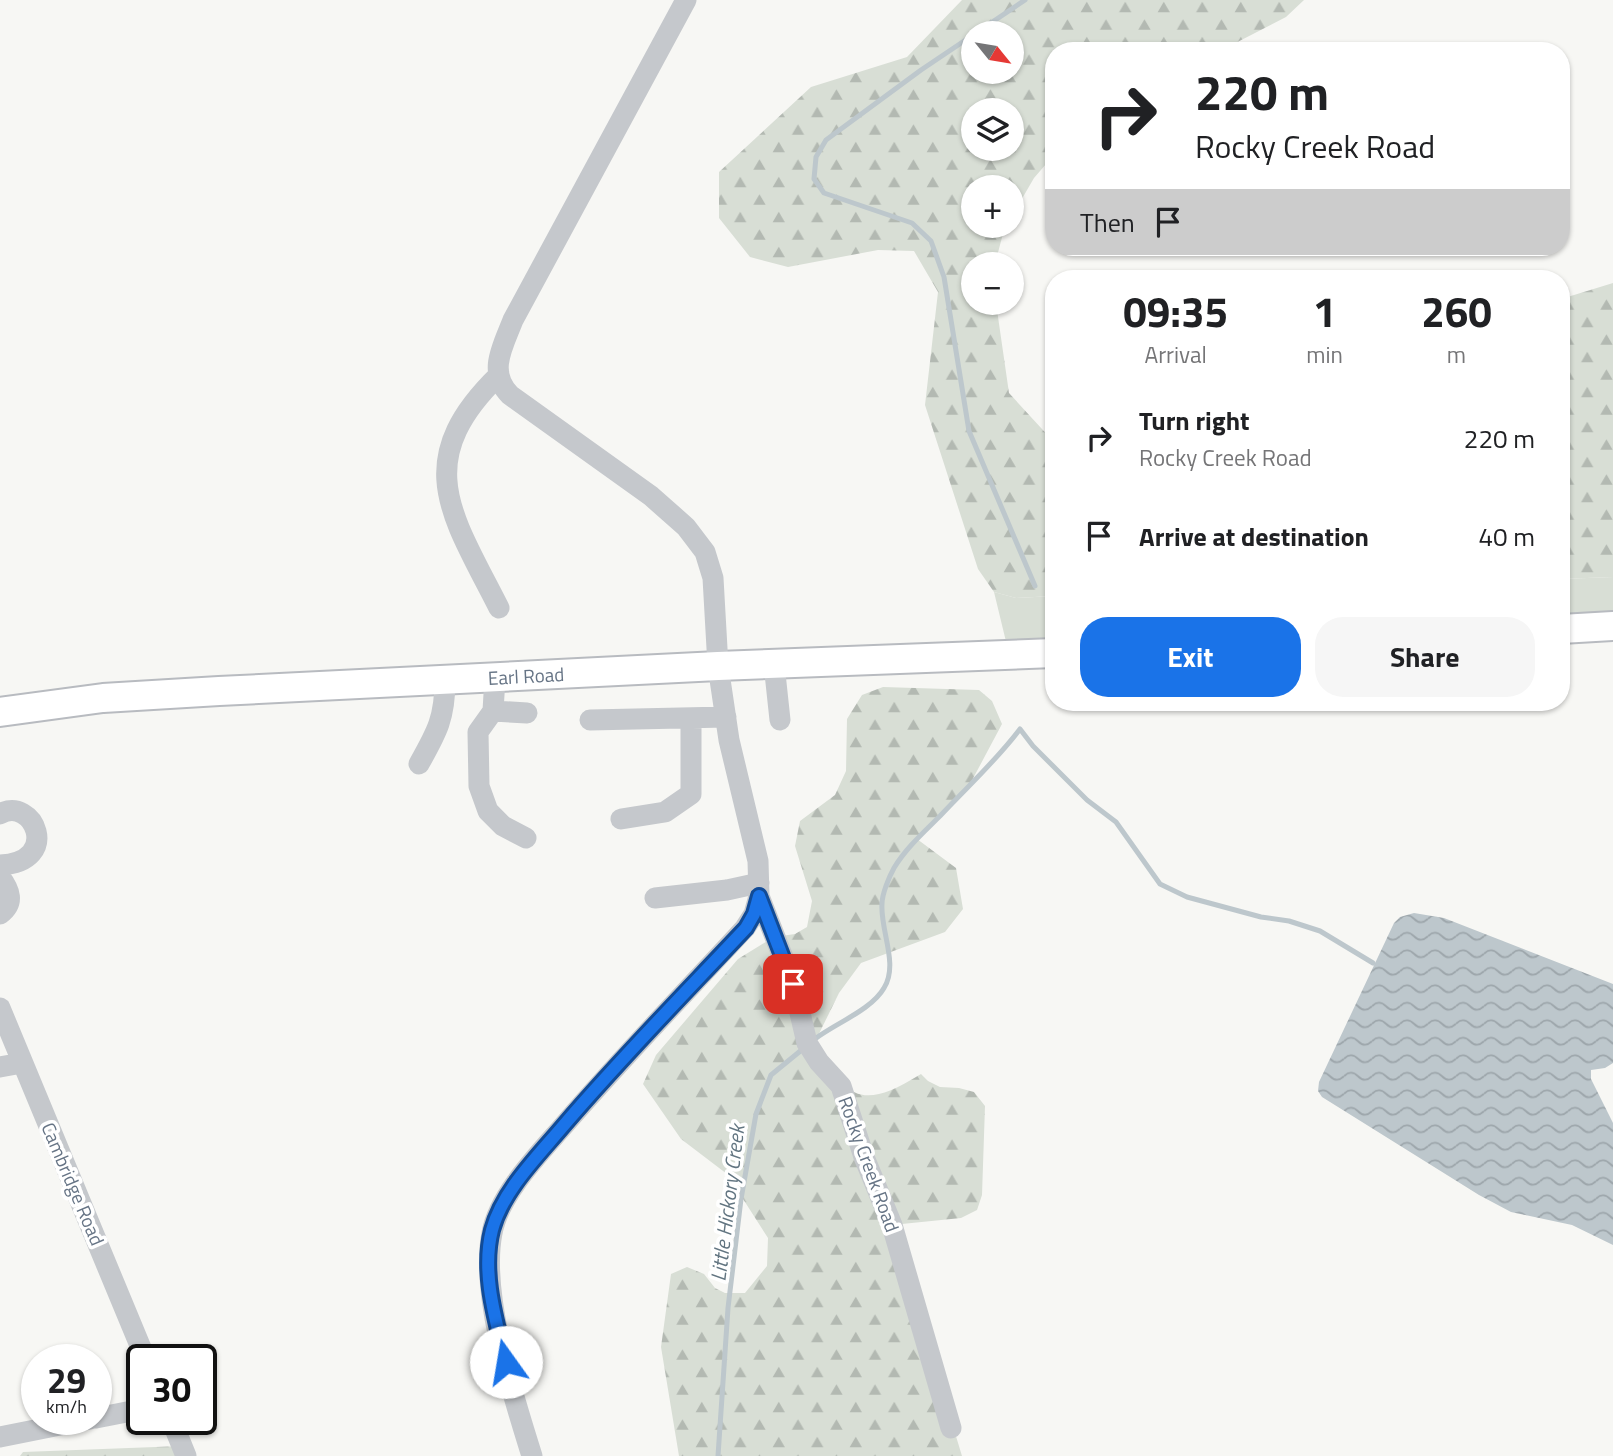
<!DOCTYPE html>
<html lang="en">
<head>
<meta charset="utf-8">
<style>
  :root { --surface:#fff; --page:#f6f6f6; --text:#202124; --muted:#757577; --accent:#1a73e8 }
  body { margin:0; font-family:"Titillium Web",sans-serif; background:var(--page); color:var(--text); height:100vh; display:flex; flex-direction:column; font-size:26px; white-space:nowrap }
  * { box-sizing:border-box; margin:0 }
  p { font-size:23px; color:var(--muted) }
  .icon { flex:none; width:38px; height:38px; fill:none; stroke:currentColor; stroke-width:2; stroke-linecap:round; stroke-linejoin:round }
  .map { position:relative; flex:1; overflow:hidden }
  .side { position:absolute; left:1045px; top:270px; width:525px; height:441px; display:flex; flex-direction:column; background:var(--surface); border-radius:28px; box-shadow:0 2px 5px #0004 }
  .side>* { flex:none }
  .banner { position:absolute; left:1045px; top:42px; width:525px; height:214px; border-radius:28px; box-shadow:0 2px 5px #0004; background:#fff; color:var(--text); overflow:hidden }
  .needle { width:46px; rotate:120deg }
  .tools { position:absolute; left:961px; top:21px; display:grid; gap:14px }
  .tools a { display:grid; place-items:center; width:63px; height:63px; border-radius:50%; background:var(--surface); box-shadow:0 2px 5px #0004; font-size:35px }
  .speed { position:absolute; left:21px; top:1344px; display:flex; gap:14px; font-size:35px; font-weight:700; text-align:center }
  .speed>* { display:grid; place-content:center; width:91px; height:91px; border-radius:50%; background:var(--surface); box-shadow:0 2px 5px #0004; line-height:1 }
  .speed small { font-size:18px; font-weight:400 }
  .speed .limit { border:4px solid #111; border-radius:10px; background:#fff; color:#111 }
  .pin { position:absolute; display:grid; place-items:center; width:60px; height:60px; color:#fff; margin:-30px; border-radius:14px; box-shadow:0 4px 10px #0006 }
  .me { position:absolute; width:77px; margin:-38px; rotate:347deg; stroke-linejoin:round; filter:drop-shadow(0 0 5px #0008) }
  .turn { display:flex; align-items:center; gap:24px; height:147px; padding:0 35px; font-size:32px }
  .turn .icon { width:91px; height:91px; stroke-width:2.5 }
  .turn b { display:block; font-size:49px; line-height:60px }
  .then { display:flex; align-items:center; height:66px; padding:0 35px; background:#0003; gap:14px; font-size:26px }
  .eta { display:flex; justify-content:space-evenly; align-items:center; height:119px; text-align:center }
  .eta b { font-size:42px; font-weight:700; line-height:49px }
  .primary-button { display:flex; gap:14px; margin-top:auto; padding:14px 35px }
  .primary-button a { flex:1; height:80px; border-radius:28px; background:var(--accent); color:#fff; font-size:28px; font-weight:700; line-height:80px; text-align:center }
  .primary-button a+a { background:var(--page); color:var(--text) }
  ul { padding:0; list-style:none }
  li { display:flex; align-items:center; gap:21px; height:98px; padding:0 35px }
  li div { flex:1 }
  li b { display:block; font-size:26px }
  li em { font-style:normal }
  .map>svg:first-child { display:block }
  .grass { fill:#d8ded5 }
  .forest { fill:url(#forest-firs); fill-rule:evenodd }
  .water { fill:url(#water-waves) }
  .lines { fill:none; stroke-linecap:round; stroke-linejoin:round }
  .stream { stroke:#bdc7cc; stroke-width:5 }
  .major-casing { stroke:#b8bbc0; stroke-width:32 }
  .minor { stroke:#c5c8cc; stroke-width:21 }
  .major { stroke:#fff; stroke-width:28 }
  .route-casing { stroke:#114b97; stroke-width:18 }
  .route { stroke:#1a73e8; stroke-width:12 }
  .labels { text-anchor:middle; stroke-width:7; stroke-linejoin:round; paint-order:stroke }
  .street-label { font-size:19px; fill:#667485; stroke:#fff }
  .water-label { font-size:21px; font-style:italic; fill:#627581; stroke:#fff }
</style>
</head>
<body>
<div class="map">
<svg width="1613" height="1456" viewBox="0 0 1613 1456">
  <defs>
    <pattern id="forest-firs" width="22" height="20" patternUnits="userSpaceOnUse" patternTransform="scale(1.75)"><rect width="22" height="20" fill="#d8ded5"/><path d="M5 1l3.5 6h-7zM16 11l3.5 6h-7z" fill="#b3b9b2"/></pattern>
    <pattern id="water-waves" width="16" height="10" patternUnits="userSpaceOnUse" patternTransform="scale(1.75)"><rect width="16" height="10" fill="#bdc7cc"/><path d="M0 5q4-4 8 0t8 0" fill="none" stroke="#9da6ab"/></pattern>
  </defs>
  <rect width="100%" height="100%" fill="#f7f7f4"/>
  <path class="grass" d="M1613 577V626L1561 629V579Z
    M994 592 1016 598 1053 596V653L1009 654Z"/>
  <path class="forest" d="M962 0H1304L1286 17 1220 51H1054L1053 156 1034 178 1012 216V187H973V226H1005L995 264H973V303H996L1009 393 1053 441V596L1016 598 994 592 978 569 925 405 938 292 914 251 878 250 788 267 750 257 719 218V172L811 87 907 57ZM973 33H1012V72H973ZM973 110H1012V149H973Z
    M1613 283V577L1561 579V299Z
    M883 687 979 690 992 701 1002 724 969 786 917 839 956 868 963 909 945 932 861 963 839 993 811 1050C851 1098 861 1111 921 1074L928 1081 940 1087 959 1088 974 1092 985 1106 982 1195 977 1210 961 1218 892 1225 962 1456H679L661 1347 671 1274 687 1267 704 1274 715 1288 725 1293H745L767 1266 768 1238 727 1174 681 1139 643 1084 656 1055 738 959 774 937 795 934 807 927 812 901 795 846 800 821 835 795 846 771 847 719 862 695Z
    M182 1446 186 1456H20L23 1452Z"/>
  <path class="water" d="M1414 913 1444 918 1613 984V1063L1605 1068 1591 1070V1079L1613 1123V1245L1572 1225 1511 1212 1479 1195 1322 1097 1318 1091 1319 1082 1394 923 1400 917Z"/>
  <g class="lines">
    <path class="stream" d="M976 33 1025 0
      M973 35 921 70 826 140 816 157 814 179 824 193 912 223 931 241 944 277 969 431 1035 586
      M811 1042C831 1025 871 1011 884 988 899 964 880 930 882 904 882 894 889 877 894 868 906 848 924 832 940 816 967 787 996 761 1020 729L1033 746 1087 800 1116 822 1160 884 1187 897 1261 917 1289 921 1320 931 1373 963
      M718 1456 728 1308 741 1199 756 1114 771 1075 804 1048"/>
    <defs>
      <path id="major" d="M1561 629 1613 626
        M0 712 103 698 219 691 718 666 1054 653"/>
    </defs>
    <use href="#major" class="major-casing"/>
    <path class="minor" d="M686 0 513 320C503 346 487 372 510 395L651 496 686 527 705 552 713 578 718 666 729 740 758 861 759 896 793 983 807 1043 819 1062 841 1086 864 1157 892 1225 951 1428
      M498 376C410 462 452 515 499 608
      M774 664 780 720
      M495 678 493 711 478 732 479 786 488 811 503 826 526 838
      M493 711 527 713
      M590 720 726 717
      M419 764C437 732 445 718 445 680
      M0 814C33 795 63 862 0 865
      M621 819 665 812 691 794V718
      M0 877C10 890 15 903 0 914
      M655 898 727 890 759 883
      M0 1008 146 1360
      M0 1067 22 1063
      M96 1418 142 1409
      M171 1419 186 1456
      M0 1437 90 1419
      M532 1456C513 1395 480 1295 492 1233 499 1194 540 1153 565 1124 623 1057 685 993 745 928L754 914 759 896"/>
    <use href="#major" class="major"/>
  </g>
  <g class="lines">
    <defs>
      <path id="route" d="M506 1362C496 1321 481 1273 492 1230 503 1190 538 1156 564 1125 622 1057 685 993 746 928L754 914 759 896 793 984"/>
    </defs>
    <use href="#route" class="route-casing"/>
    <use href="#route" class="route"/>
  </g>
  <g class="labels">
    <g class="street-label">
      <text transform="translate(526 676) rotate(-3)" y="7">Earl Road</text>
      <text transform="translate(869 1164) rotate(70)" y="7">Rocky Creek Road</text>
      <text transform="translate(73 1184) rotate(67)" y="7">Cambridge Road</text>
    </g>
    <g class="water-label">
      <text transform="translate(728 1203) rotate(-83)" y="7">Little Hickory Creek</text>
    </g>
  </g>
</svg>
<div class="tools">
<a><svg class="needle" viewBox="-14 -14 28 28"><path d="M0-13l5 13h-10z" fill="#e53935"/><path d="M0 13l5-13h-10z" fill="#757577"/></svg></a>
<a><svg class="icon" aria-label="layers" viewBox="0 0 24 24"><path d="M12 4l9 5-9 5-9-5zM3 14l9 5 9-5"/></svg></a>
<a>+</a>
<a>−</a>
</div>
<div class="speed"><div>29<small>km/h</small></div><div class="limit">30</div></div>
<div class="pin" style="left:793px;top:984px;background:#d93025"><svg class="icon" aria-label="arrive" viewBox="0 0 24 24"><path d="M6 21V4h12l-3 4 3 4H6"/></svg></div>
<svg class="me" style="left:506px;top:1362px" viewBox="-20 -20 40 40"><circle r="19" fill="#fff"/><path d="M0-13L10 11 0 6-10 11z" fill="#1a73e8"/></svg>
<div class="banner">
<div class="turn"><svg class="icon" aria-label="right" viewBox="0 0 24 24"><path d="M7 20v-9h11M14 6l5 5-5 5"/></svg><div><b>220 m</b>Rocky Creek Road</div></div>
<div class="then">Then<svg class="icon" aria-label="arrive" viewBox="0 0 24 24"><path d="M6 21V4h12l-3 4 3 4H6"/></svg></div>
</div>
<section class="side">
<div class="eta">
<div><b>09:35</b><p>Arrival</p></div>
<div><b>1</b><p>min</p></div>
<div><b>260</b><p>m</p></div>
</div>
<ul>
<li><svg class="icon" aria-label="right" viewBox="0 0 24 24"><path d="M7 20v-9h11M14 6l5 5-5 5"/></svg><div><b>Turn right</b><p>Rocky Creek Road</p></div><em>220 m</em></li>
<li><svg class="icon" aria-label="arrive" viewBox="0 0 24 24"><path d="M6 21V4h12l-3 4 3 4H6"/></svg><div><b>Arrive at destination</b></div><em>40 m</em></li>
</ul>
<div class="primary-button"><a>Exit</a><a>Share</a></div>
</section>
</div>
</body>
</html>
